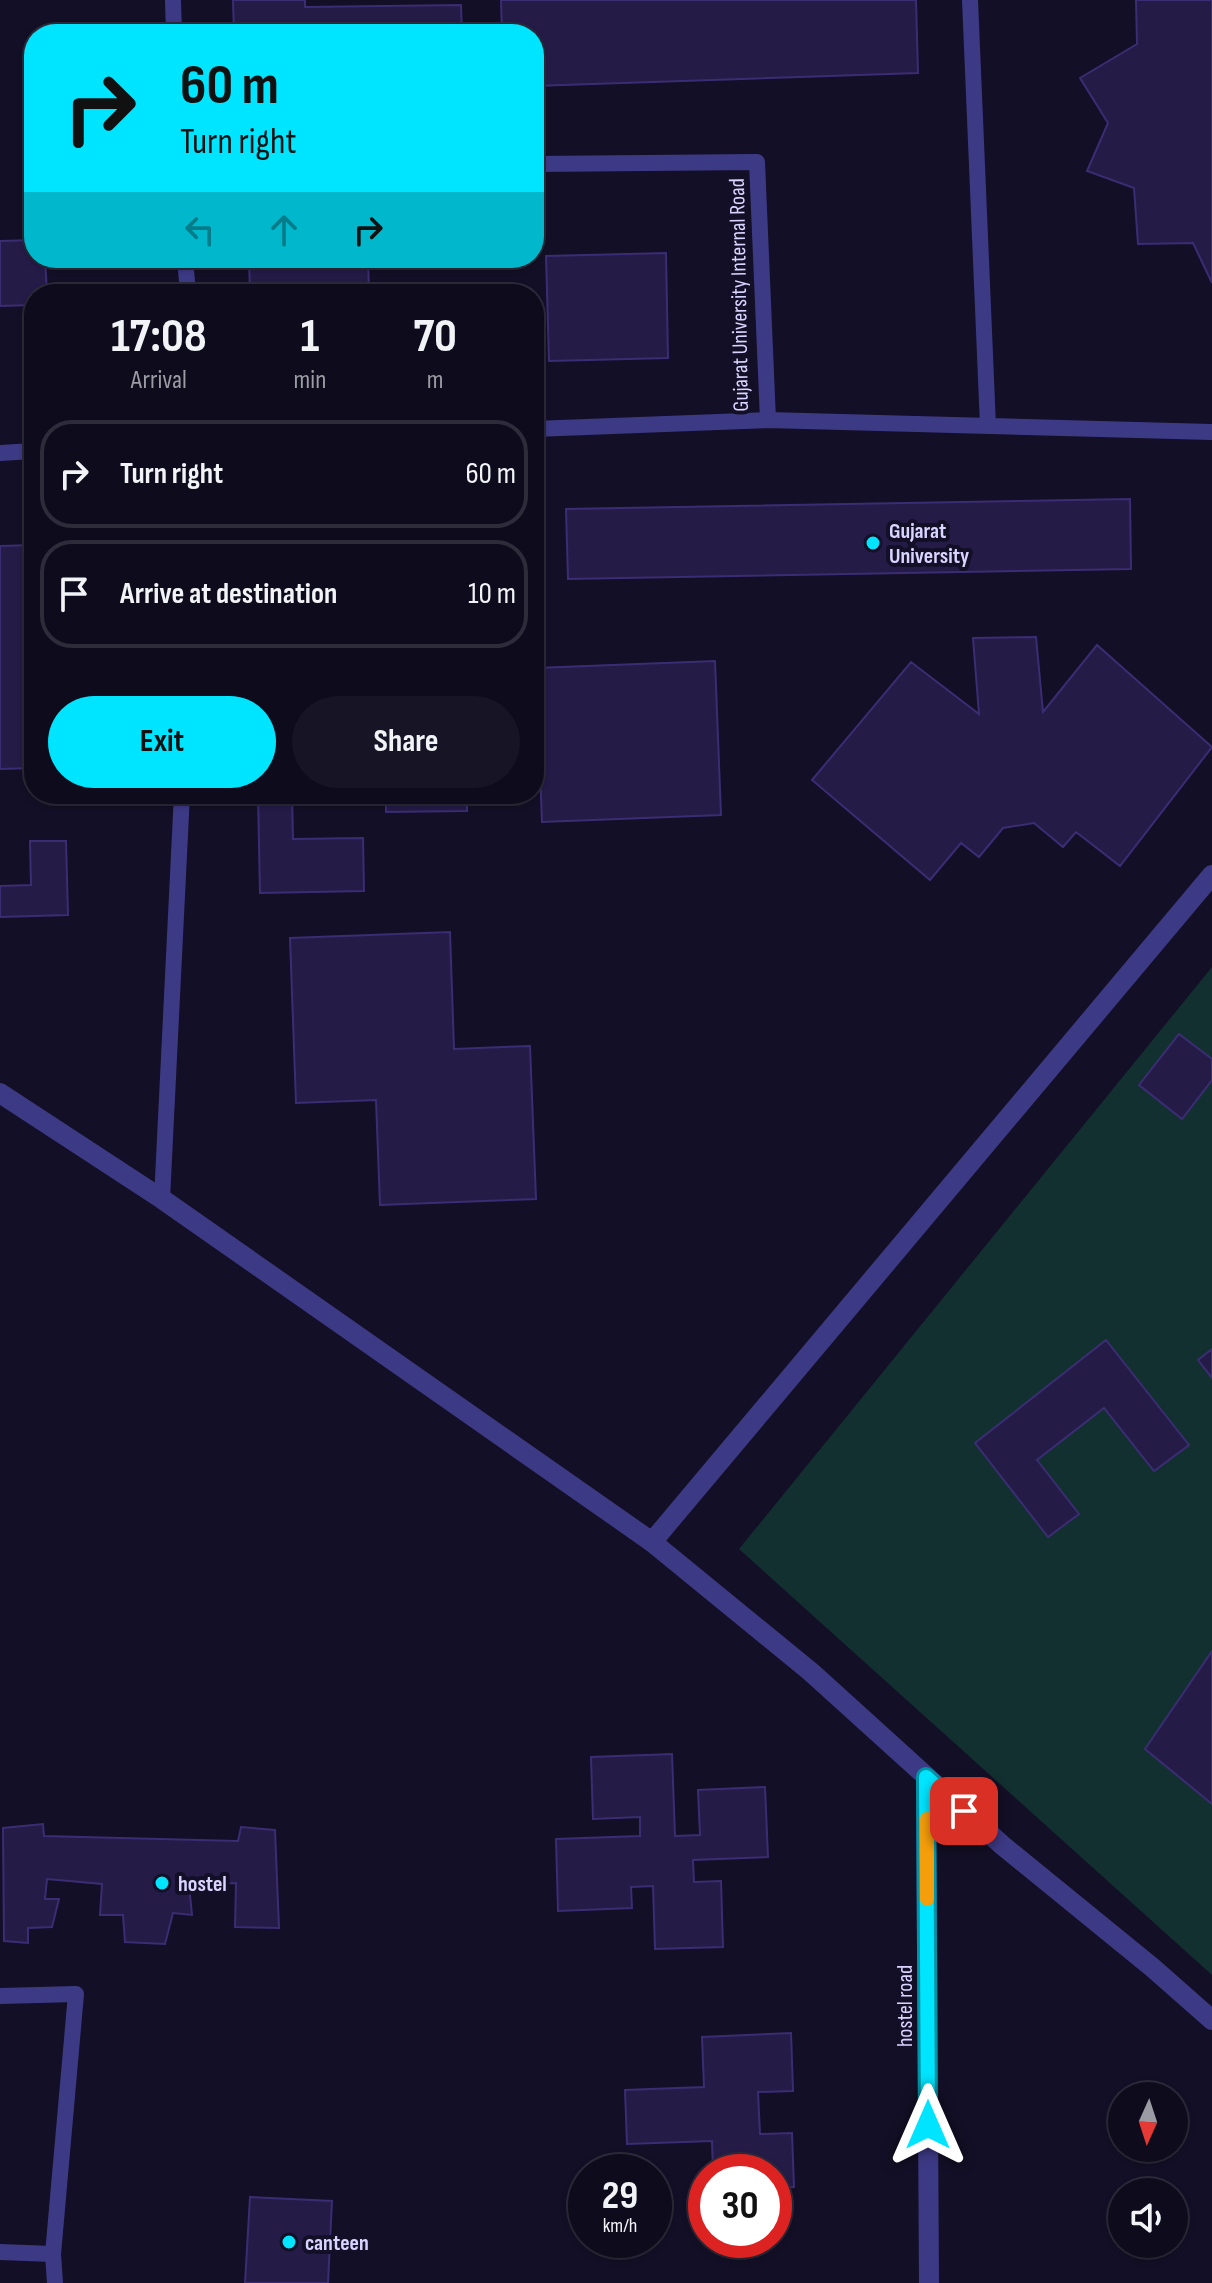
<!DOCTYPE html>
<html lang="en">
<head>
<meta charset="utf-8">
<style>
  :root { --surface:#0e0b1c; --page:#171425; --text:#f1f3f6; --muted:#9b9ba3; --line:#2e2b3b; --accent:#00e5ff }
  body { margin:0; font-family:"Sofia Sans Condensed",sans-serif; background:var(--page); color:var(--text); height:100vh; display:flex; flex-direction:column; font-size:30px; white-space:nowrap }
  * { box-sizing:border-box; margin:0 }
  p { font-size:26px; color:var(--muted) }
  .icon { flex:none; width:44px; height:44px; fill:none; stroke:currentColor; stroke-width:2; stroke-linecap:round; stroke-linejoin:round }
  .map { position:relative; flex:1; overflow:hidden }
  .sheet { position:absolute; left:24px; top:284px; width:520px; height:520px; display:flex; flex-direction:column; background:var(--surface); border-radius:32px; box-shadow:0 2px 6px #0004,0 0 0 2px var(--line) }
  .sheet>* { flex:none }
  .banner { position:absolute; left:24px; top:24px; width:520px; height:244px; border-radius:32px; box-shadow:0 2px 6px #0004,0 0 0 2px var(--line); background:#00e5ff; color:#111; overflow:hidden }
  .needle { width:52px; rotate:183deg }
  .buttons { position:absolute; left:1108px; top:2082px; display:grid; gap:16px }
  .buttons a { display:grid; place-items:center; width:80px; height:80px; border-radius:50%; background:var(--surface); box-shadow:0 2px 6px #0004,0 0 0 2px var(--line); font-size:40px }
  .speed { position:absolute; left:568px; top:2154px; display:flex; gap:16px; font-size:40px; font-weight:700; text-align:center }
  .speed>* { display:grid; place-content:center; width:104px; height:104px; border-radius:50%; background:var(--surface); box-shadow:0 2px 6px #0004,0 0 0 2px var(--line); line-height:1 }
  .speed small { font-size:20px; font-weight:400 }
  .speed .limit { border:12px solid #d22; background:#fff; color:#111 }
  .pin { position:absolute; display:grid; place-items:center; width:68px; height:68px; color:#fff; margin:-34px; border-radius:16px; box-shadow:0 4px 12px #0006 }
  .me { position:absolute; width:88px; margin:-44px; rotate:0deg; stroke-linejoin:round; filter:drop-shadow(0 0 6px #0008) }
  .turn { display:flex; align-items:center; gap:28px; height:168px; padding:0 24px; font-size:36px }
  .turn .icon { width:104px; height:104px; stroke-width:2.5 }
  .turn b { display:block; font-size:56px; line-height:68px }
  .lanes { display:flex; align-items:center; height:76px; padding:0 24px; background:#0003; justify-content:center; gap:40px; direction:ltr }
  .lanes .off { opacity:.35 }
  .eta { display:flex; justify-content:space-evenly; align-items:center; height:136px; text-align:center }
  .eta b { font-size:48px; font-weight:700; line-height:56px }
  .button { display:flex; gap:16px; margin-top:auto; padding:16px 24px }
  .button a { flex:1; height:92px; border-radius:48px; background:var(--accent); color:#111; font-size:32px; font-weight:700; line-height:92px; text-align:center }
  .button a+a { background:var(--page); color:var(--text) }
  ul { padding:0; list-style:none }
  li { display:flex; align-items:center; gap:24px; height:108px; margin:0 16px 12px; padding:0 8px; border:4px solid var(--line); border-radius:32px }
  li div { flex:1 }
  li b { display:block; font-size:30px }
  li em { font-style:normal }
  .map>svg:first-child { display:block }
  .green { fill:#12302f }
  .building { fill:#241b47; stroke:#3b2d73; stroke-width:2 }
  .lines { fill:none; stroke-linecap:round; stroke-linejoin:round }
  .service { stroke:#3d3a85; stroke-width:16 }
  .minor { stroke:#3d3a85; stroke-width:20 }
  .tertiary { stroke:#3d3a85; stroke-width:20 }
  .route-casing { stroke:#0095a6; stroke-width:20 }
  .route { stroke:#00e5ff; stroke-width:14 }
  .slow { stroke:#f59e0b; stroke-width:14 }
  .poi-dot { fill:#00e5ff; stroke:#130f26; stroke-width:3 }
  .labels { text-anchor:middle; stroke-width:8; stroke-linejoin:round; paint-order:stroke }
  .street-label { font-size:22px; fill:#d9d4ff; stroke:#130f26 }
  .poi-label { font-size:22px; font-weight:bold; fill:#d9d4ff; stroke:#130f26; text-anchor:start }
</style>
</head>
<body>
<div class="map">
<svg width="1212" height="2283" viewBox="0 0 1212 2283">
  <rect width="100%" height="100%" fill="#130f26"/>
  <path class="green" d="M1212 967V1975L739 1549Z"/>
  <path class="building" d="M233 0H305V7L461 5 462 34H234Z
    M501 0H916L918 73 534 86V34H502Z
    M1136 0H1212V283L1193 243 1138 244 1134 188 1087 171 1108 123 1080 78 1137 44Z
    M34 240V258H45L47 294H34V305L0 306V241Z
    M666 253 668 358 549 361 546 256Z
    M249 258H368L369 294H250Z
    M1130 499 1131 569 568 579 566 509Z
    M34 545V768L0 769V546Z
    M1036 637 1043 712 1097 645 1212 747 1120 866 1076 832 1063 847 1034 823 1003 828 979 857 961 843 930 880 812 780 911 662 979 714 973 638Z
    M715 661 721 815 542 822 536 668Z
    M258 794H292L293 839 363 838 364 891 260 893Z
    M386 794H467V811L386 812Z
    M30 841H66L68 915 0 917V886L31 885Z
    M450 932 454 1049 530 1046 536 1199 380 1205 376 1100 296 1103 290 938Z
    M1179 1034 1212 1059V1080L1182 1119 1139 1085Z
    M1106 1340 1189 1445 1154 1471 1104 1408 1037 1460 1079 1514 1048 1537 975 1443Z
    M1212 1349V1378L1198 1360Z
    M1212 1651V1804L1145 1749Z
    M672 1754 675 1836 700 1835 698 1790 765 1787 768 1857 693 1860 694 1882 721 1881 723 1947 655 1949 653 1886 631 1887 632 1908 558 1911 556 1839 640 1836V1817L593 1819 591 1757Z
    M43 1824 44 1836 238 1841 241 1827 275 1830 279 1928 235 1927 236 1883 189 1885 192 1915 173 1913 165 1944 125 1942 123 1915H100L102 1884 47 1879 45 1899H59L52 1927 28 1928V1943L4 1941 3 1828Z
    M791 2033 793 2091 758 2092 760 2134 792 2133 794 2187 774 2188V2172H713L712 2141 627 2144 625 2090 704 2087 702 2037Z
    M250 2197 332 2201 328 2283H245Z"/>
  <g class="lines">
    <path class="service" d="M173 0 174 34
      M970 0 988 426
      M534 164 757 162 768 420
      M185 258 188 294
      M534 429 768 420 1212 432
      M0 453 34 451
      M162 1199 182 794
      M0 1996 76 1994 53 2254 55 2283
      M0 2252 53 2254"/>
    <path class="minor" d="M652 1542 811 1672 1002 1845 1153 1968 1212 2020
      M926 1777 929 2283"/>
    <path class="tertiary" d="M0 1093 162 1199 652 1542 1212 875"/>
  </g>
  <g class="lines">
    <defs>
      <path id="route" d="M928 2125 926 1777 964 1811"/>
    </defs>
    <use href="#route" class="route-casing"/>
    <use href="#route" class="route"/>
    <path class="slow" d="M927 1819V1899"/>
  </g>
  <g class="poi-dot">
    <circle cx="873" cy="543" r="8"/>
    <circle cx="162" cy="1883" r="8"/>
    <circle cx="289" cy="2242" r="8"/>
  </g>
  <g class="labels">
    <g class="street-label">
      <text transform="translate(738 295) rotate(-91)" y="8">Gujarat University Internal Road</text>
      <text transform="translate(904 2006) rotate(-90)" y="8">hostel road</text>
    </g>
    <g class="poi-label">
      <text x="889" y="538">Gujarat<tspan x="889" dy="25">University</tspan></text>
      <text x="178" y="1891">hostel</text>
      <text x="305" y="2250">canteen</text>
    </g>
  </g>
</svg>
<div class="buttons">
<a><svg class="needle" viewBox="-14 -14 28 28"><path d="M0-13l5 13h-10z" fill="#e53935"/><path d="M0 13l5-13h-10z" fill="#9b9ba3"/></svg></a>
<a><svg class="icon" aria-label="sound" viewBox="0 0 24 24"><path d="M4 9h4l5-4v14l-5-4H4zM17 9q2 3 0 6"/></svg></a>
</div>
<div class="speed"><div>29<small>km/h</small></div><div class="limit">30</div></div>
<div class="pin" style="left:964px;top:1811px;background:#d93025"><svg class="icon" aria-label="arrive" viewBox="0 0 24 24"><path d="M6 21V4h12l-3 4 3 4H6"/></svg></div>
<svg class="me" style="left:928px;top:2125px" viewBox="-20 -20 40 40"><path d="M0-17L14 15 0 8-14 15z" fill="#00e5ff" stroke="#fff" stroke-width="4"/></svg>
<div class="banner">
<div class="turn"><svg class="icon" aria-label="right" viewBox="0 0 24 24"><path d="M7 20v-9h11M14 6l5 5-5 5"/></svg><div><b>60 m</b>Turn right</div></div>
<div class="lanes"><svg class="icon off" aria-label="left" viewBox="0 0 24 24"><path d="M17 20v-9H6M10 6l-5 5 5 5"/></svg><svg class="icon off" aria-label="ahead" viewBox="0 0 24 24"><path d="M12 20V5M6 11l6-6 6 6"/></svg><svg class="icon" aria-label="right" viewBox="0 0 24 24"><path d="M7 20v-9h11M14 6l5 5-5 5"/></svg></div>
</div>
<section class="sheet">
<div class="eta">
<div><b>17:08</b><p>Arrival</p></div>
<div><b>1</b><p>min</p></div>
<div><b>70</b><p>m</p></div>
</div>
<ul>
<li><svg class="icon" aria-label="right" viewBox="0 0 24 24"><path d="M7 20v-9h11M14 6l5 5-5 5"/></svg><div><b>Turn right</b></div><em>60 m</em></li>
<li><svg class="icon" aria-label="arrive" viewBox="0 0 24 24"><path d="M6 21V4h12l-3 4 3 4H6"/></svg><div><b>Arrive at destination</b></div><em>10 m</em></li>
</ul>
<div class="button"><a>Exit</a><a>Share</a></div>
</section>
</div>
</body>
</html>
